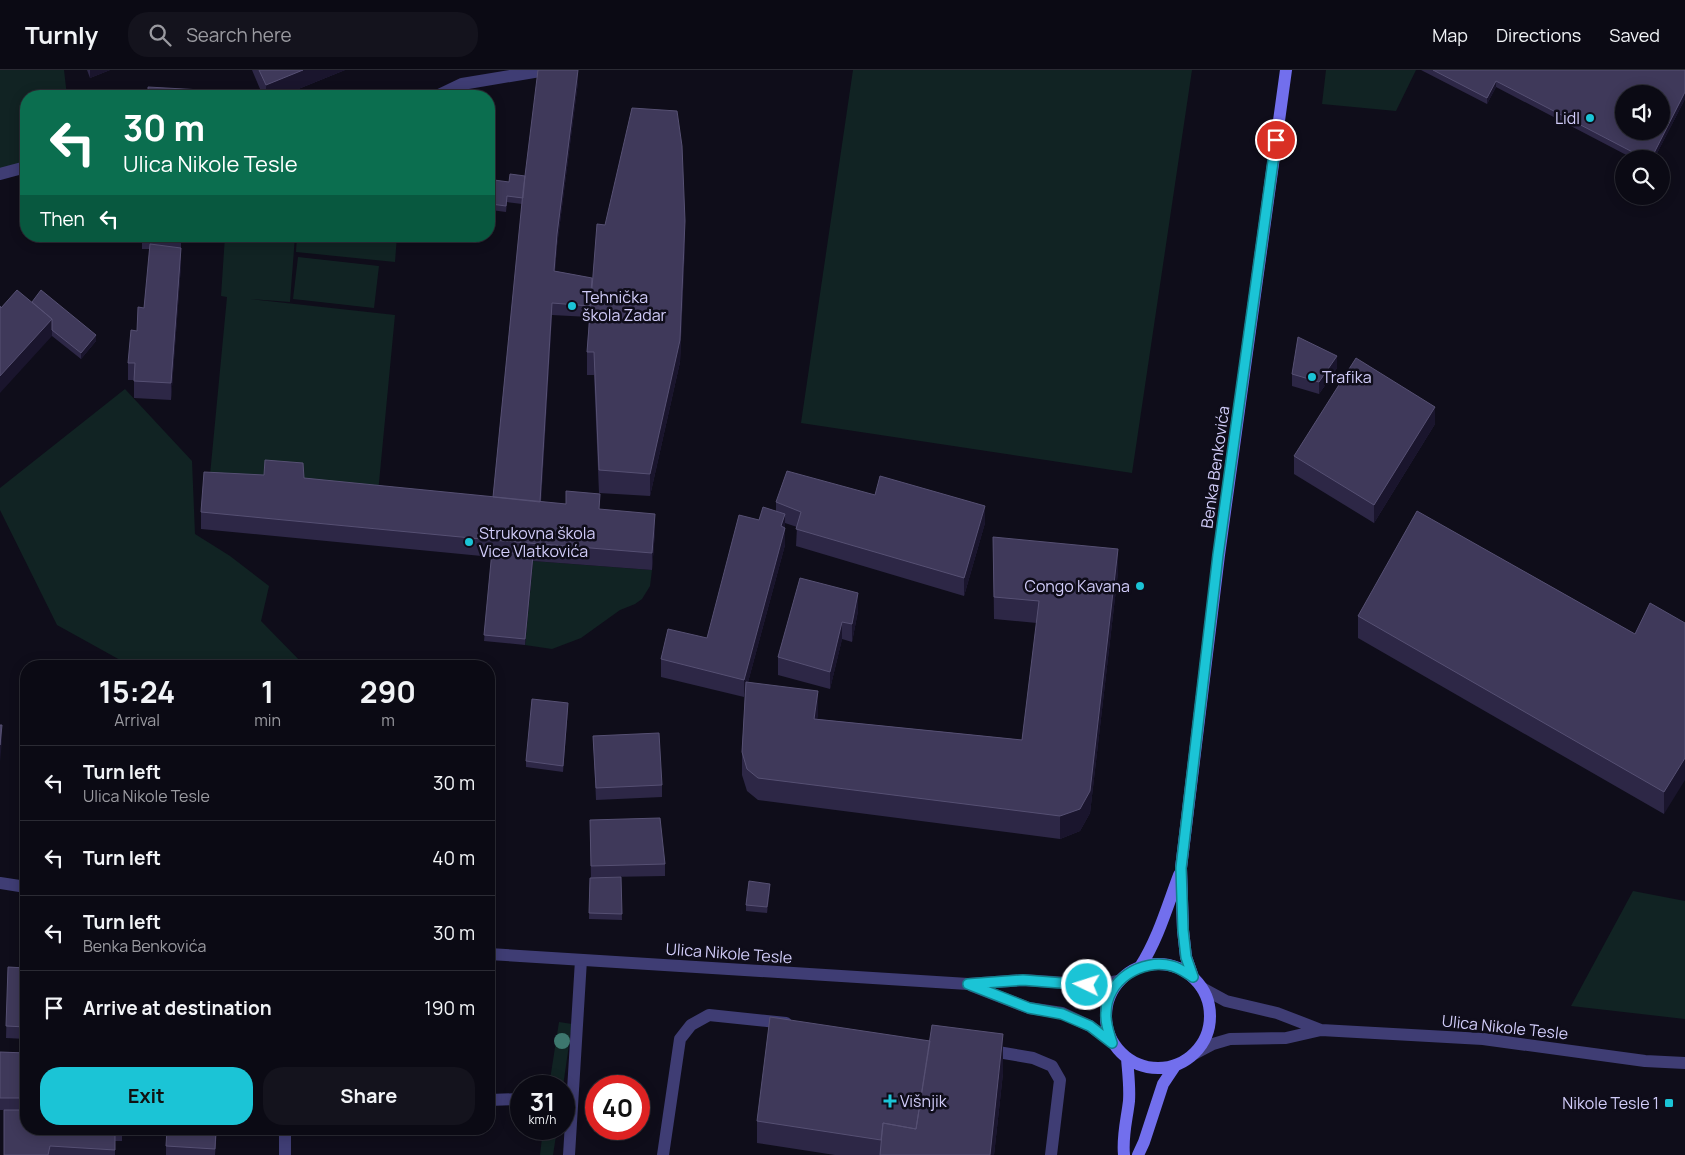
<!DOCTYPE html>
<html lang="en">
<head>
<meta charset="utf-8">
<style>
  :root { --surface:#0b0a14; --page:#14131d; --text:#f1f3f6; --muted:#9a9aa0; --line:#2b2b34; --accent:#1bc4d6 }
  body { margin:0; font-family:Manrope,sans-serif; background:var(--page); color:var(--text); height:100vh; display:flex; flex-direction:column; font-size:19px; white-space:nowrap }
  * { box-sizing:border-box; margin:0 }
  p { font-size:16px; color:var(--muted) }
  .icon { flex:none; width:28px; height:28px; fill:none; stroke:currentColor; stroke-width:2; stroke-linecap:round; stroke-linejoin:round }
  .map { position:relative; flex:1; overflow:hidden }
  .panel { position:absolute; left:20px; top:590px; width:475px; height:475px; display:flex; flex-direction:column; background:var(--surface); border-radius:20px; box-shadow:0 2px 12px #0003,0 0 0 1px var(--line) }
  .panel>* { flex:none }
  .top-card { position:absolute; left:20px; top:20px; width:475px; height:152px; border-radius:20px; box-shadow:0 2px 12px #0003,0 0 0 1px var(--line); background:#0b6e4f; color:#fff; overflow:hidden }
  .tools { position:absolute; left:1615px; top:15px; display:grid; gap:10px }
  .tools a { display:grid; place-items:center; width:55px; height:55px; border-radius:50%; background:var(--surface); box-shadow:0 2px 12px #0003,0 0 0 1px var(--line); font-size:25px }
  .speed { position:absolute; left:510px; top:1005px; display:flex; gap:10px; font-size:25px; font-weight:700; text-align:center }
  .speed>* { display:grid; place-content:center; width:65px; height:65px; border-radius:50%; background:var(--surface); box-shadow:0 2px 12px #0003,0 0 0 1px var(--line); line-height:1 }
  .speed small { font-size:12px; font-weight:400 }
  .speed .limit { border:8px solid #d22; background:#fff; color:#111 }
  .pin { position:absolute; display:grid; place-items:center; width:42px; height:42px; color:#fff; margin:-21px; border:2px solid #fff; border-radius:50%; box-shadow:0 1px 5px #0007 }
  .me { position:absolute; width:55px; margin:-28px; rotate:274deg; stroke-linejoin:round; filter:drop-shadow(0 0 4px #0008) }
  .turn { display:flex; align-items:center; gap:18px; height:105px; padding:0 20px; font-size:22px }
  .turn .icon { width:65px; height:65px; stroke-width:2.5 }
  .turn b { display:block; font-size:35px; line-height:42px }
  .then { display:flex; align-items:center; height:48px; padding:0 20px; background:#0003; gap:10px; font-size:19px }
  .eta { display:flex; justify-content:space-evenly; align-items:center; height:85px; text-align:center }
  .eta b { font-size:30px; font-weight:700; line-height:35px }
  .primary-button { display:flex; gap:10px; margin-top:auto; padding:10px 20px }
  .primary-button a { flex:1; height:58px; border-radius:20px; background:var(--accent); color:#111; font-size:20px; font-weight:700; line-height:58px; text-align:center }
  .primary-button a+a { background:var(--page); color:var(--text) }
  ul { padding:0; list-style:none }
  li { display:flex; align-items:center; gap:15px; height:75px; padding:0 20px; border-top:1px solid var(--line) }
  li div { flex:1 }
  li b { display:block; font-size:19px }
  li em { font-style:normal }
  header { display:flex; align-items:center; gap:30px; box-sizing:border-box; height:70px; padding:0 25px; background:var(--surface); border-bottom:1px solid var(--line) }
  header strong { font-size:24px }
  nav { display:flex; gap:28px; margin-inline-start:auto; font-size:18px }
  .search { width:350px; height:45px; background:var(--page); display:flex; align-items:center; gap:12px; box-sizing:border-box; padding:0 18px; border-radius:20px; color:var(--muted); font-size:19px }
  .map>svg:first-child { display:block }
  .green { fill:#112323 }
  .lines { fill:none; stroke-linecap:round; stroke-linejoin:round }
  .service { stroke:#3f3d74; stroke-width:12 }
  .minor { stroke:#3f3d74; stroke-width:12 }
  .tertiary { stroke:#3f3d74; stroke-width:12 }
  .secondary { stroke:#726fed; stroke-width:12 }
  .tree { fill:#3d776e }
  .wall { fill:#2d2746 }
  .shaded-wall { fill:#1a152d }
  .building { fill:#3f395a; stroke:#565073; fill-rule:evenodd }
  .route-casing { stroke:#127f8b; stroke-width:12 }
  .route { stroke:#1bc4d6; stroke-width:9 }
  .poi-dot { fill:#1bc4d6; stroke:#0f0d1a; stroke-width:2 }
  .labels { text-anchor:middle; stroke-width:5; stroke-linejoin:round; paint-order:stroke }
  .poi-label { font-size:16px; fill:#d1ccf9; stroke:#0f0d1a; text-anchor:start }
  .street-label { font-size:16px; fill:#d1ccf9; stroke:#0f0d1a }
</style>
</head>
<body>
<header>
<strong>Turnly</strong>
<div class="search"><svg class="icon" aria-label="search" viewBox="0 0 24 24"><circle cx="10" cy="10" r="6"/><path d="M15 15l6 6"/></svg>Search here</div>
<nav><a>Map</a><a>Directions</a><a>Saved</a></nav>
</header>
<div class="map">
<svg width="1685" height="1085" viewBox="0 0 1685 1085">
  <rect width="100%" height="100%" fill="#0f0d1a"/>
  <path class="green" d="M0 0H64L67 26H26V97L0 104Z
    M853 0H1192L1132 403 801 353Z
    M1326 0H1416L1396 41 1322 34Z
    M225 166H295L290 232 250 229 395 245 378 423 210 405 227 227 221 226Z
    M297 166H397L395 192 296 182Z
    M298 187 379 196 374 238 293 229Z
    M125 319 192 391 195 464 230 486 269 516 261 551 305 596H131L57 555 0 440V418Z
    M533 491 652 500 650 516 642 529 635 534 620 540 581 568 552 579 525 575Z
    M1633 821 1685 831V949L1571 936Z
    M559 952 572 954 563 1016H549Z
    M543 1059H557L553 1085H540Z"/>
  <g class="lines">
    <path class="service" d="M986 980 1033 988 1052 996 1060 1010 1051 1085
      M489 1030 521 1029
      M663 1085 680 969 691 955 709 945 786 953"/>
    <path class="minor" d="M437 26 462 14 546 0
      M0 104 26 97
      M285 1059V1085
      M569 1085 581 890"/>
    <path class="tertiary" d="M0 813 26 817
      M489 884 968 914 1023 910 1098 915 1118 911
      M972 916 1029 938 1062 943 1090 956 1113 973
      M1202 918 1226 931 1277 943 1321 960
      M1194 984 1213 974 1230 969 1286 968 1321 960 1483 969 1645 991 1685 993"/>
    <path class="secondary" d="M1106 946a52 52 0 1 1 104 0a52 52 0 1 1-104 0Z
      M1140 897C1158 869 1167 837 1179 805
      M1193 907 1186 887 1183 860 1181 798 1219 485 1286 0
      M1124 1085C1122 1066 1127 1049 1129 1031 1130 1016 1128 1002 1127 988
      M1138 1085 1144 1072 1163 1014 1175 996"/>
  </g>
  <circle class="tree" cx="562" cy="971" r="8"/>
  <path class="wall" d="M87 0H110L90 8Z
    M252 0H345L281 26H263Z
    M1421 0H1685V29L1654 89H1634L1496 17 1487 34Z
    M578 12 557 176 555 201 592 208 685 174 680 292 650 426 599 423 594 305H587V282L589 247 552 245 541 432 600 439 655 461 652 500 533 491 525 575 484 571 492 487 201 459V442L304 408 493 427 522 134 507 132 506 142 491 140 490 146H489V118H493L525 106Z
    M142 166H181V195L171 330 134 328V310H128V293L137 261 144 238 150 179H142Z
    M32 232 96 271 81 289 52 266 1 238Z
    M1337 298 1319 324 1292 316V304Z
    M1435 354 1374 453 1294 404V386Z
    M875 425 985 453 964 526 796 476 797 457 785 453V475L748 612 818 644 817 649 1022 670 1037 553 994 549 993 467 1118 502 1090 743 1080 761 1060 769 758 730 747 721 742 705V682L745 623 744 627 661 607V589L707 568 759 450 776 442V432Z
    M858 541 852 572 842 569 830 619 778 605V587Z
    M1358 546 1635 564 1685 553 1664 744 1358 568Z
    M26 627V662H22V650Z
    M568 639 563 702 526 697V691Z
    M593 666 662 715V727L596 730Z
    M590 762 665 794V806L607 807H621L622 850 589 849 590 808H591Z
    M770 820 767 843 746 841V835Z
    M8 897 26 898V969L6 968Z
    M0 982 26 983V1040L122 1059V1071H115V1085H4V1040H0Z
    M1003 1003 994 1085H835L757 1073V1051Z
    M217 1059 215 1085H166V1076Z"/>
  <path class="shaded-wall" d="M90 0H110L90 8Z
    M303 0H345L281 26H266V15Z
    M578 0V12L557 176 554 213V201L557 164Z
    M1496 11V17L1487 34V28Z
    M1685 22V29L1654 89H1651Z
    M685 151V174L680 292 650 426V404Z
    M181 178V195L171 330V313Z
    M552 233V245L540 450V438Z
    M52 249V266L0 323V306Z
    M96 265V271L81 289V283Z
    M1337 286V298L1319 324V312Z
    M1435 337V354L1374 453V435Z
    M985 436V453L964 526V508Z
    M655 444V461L652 500V483Z
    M785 444V475L744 627V610L781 456Z
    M1118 479V502L1090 743 1080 761 1060 769V746Z
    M533 485V491L525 575V569Z
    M858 523V541L852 572V554Z
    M842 552V569L830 619V602Z
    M818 621V644L814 671V649Z
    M568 633V639L563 702V696Z
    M2 655V672L0 692V675Z
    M1685 688V710L1664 744V722Z
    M770 814V820L767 843V837Z
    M492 909V931L489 959V937Z
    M1003 964V1003L994 1085H990Z"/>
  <path class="building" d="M259 0H303L266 15Z
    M538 0H578L557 164 554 201 592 208 590 236 552 233 540 432 493 427 523 122Z
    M1433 0H1685V22L1651 89H1646L1496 11 1487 28ZM1624 24H1661V61H1624Z
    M148 17 202 20V26H148Z
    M632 38 677 41 682 76 685 151 680 270 650 404 599 400 594 282H587L597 154 605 155Z
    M510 104 525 106 523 128 507 126 506 136 491 134 490 140H489V118H493L494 110 509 112Z
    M142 166H181V169L142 167Z
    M150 174 181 178 171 313 134 311 135 293H128L131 260 137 261 138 237 144 238Z
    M17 220 52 249 0 306V236L1 238Z
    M41 220 96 265 81 283 52 260V249L32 232Z
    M1298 267 1337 286 1319 312 1292 304Z
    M1356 288 1435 337 1374 435 1294 386Z
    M265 390 303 393 304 408 566 434V421L600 424 599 439 655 444 652 483 492 470 201 442 204 402 264 405Z
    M787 401 875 425 880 406 985 436 964 508 796 459 801 442 776 432Z
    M763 437 785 444 781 456 785 458 744 610 661 589 668 559 707 568 739 445 759 450Z
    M1417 441 1635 564 1650 533 1685 553V688L1664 722 1358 546Z
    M993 467 1118 479 1090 721 1080 739 1060 746 758 708 747 699 742 682 746 612 818 621 814 649 1022 670 1039 531 994 527Z
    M492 481 533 485 525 569 484 565Z
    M800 508 858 523 852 554 842 552 830 602 778 587Z
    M24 627H26V650H22Z
    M532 629 568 633 563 696 526 691Z
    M0 655H2L0 675Z
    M659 663 662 715 596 718 593 666Z
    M660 748 665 794 591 796 590 750Z
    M621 807 622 844 589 843 590 808Z
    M749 811 770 814 767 837 746 835Z
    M8 897 26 898V957L6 956Z
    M489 909H492L489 937Z
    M770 947 930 971 916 1059 883 1053 881 1070 757 1051Z
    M932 955 1003 964 990 1085H880L883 1053 916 1059Z
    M0 982 26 983V1028H0Z
    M4 1040H26V1059H122L115 1060V1080L50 1076 48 1085H4Z
    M167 1059H216L215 1079 166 1076Z"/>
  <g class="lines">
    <defs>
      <path id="route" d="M1087 915 1023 910 968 914 1029 938 1062 944 1090 956 1112 973C1109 963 1105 953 1106 943 1106 910 1142 888 1172 896 1180 898 1186 903 1193 907L1186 887 1183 860 1181 798 1218 485 1276 70"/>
    </defs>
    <use href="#route" class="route-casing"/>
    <use href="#route" class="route"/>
  </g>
  <g class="poi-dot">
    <circle cx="1590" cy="48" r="5"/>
    <circle cx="572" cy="236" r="5"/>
    <circle cx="1312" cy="307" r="5"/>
    <circle cx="469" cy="472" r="5"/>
    <circle cx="1140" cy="516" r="5"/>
    <path d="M887.5 1023.5h5v5h5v5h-5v5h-5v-5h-5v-5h5z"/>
    <rect x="1664" y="1028" width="10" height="10" rx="2.5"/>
  </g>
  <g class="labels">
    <g class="poi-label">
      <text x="1580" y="54" text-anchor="end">Lidl</text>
      <text x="582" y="233">Tehnička<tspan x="582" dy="18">škola Zadar</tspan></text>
      <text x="1322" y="313">Trafika</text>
      <text x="479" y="469">Strukovna škola<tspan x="479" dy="18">Vice Vlatkovića</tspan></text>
      <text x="1130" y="522" text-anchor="end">Congo Kavana</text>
      <text x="900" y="1037">Višnjik</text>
      <text x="1659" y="1039" text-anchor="end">Nikole Tesle 1</text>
    </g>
    <g class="street-label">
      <text transform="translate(1215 397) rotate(-82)" y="6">Benka Benkovića</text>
      <text transform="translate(729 883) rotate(4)" y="6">Ulica Nikole Tesle</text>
      <text transform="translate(1505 957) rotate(6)" y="6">Ulica Nikole Tesle</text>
    </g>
  </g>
</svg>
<div class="tools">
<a><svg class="icon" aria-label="sound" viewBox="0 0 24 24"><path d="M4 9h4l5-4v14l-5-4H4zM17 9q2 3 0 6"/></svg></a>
<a><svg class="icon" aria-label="search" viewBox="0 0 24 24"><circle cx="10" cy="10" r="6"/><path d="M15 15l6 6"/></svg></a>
</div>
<div class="speed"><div>31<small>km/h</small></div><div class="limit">40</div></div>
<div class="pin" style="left:1276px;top:70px;background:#d93025"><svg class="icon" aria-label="arrive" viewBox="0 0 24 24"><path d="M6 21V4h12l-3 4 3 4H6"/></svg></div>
<svg class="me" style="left:1087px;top:915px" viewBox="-20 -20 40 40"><circle r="17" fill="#1bc4d6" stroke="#fff" stroke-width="3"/><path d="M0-11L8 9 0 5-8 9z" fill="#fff"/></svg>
<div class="top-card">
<div class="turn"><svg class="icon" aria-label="left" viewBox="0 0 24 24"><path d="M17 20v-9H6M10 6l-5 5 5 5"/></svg><div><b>30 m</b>Ulica Nikole Tesle</div></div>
<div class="then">Then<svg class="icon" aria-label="left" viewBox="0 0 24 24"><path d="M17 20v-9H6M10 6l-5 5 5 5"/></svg></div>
</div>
<section class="panel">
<div class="eta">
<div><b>15:24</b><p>Arrival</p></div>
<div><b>1</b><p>min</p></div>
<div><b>290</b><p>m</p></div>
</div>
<ul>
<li><svg class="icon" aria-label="left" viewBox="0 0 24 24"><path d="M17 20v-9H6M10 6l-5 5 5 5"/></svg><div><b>Turn left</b><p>Ulica Nikole Tesle</p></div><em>30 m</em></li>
<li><svg class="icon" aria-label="left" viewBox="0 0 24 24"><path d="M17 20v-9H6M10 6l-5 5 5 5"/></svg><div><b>Turn left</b></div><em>40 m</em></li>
<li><svg class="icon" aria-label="left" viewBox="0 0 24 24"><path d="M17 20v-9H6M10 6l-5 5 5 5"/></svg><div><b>Turn left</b><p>Benka Benkovića</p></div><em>30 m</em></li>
<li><svg class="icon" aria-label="arrive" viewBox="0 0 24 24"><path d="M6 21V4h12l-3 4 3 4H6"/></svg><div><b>Arrive at destination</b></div><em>190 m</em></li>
</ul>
<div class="primary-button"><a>Exit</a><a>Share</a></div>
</section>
</div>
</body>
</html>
